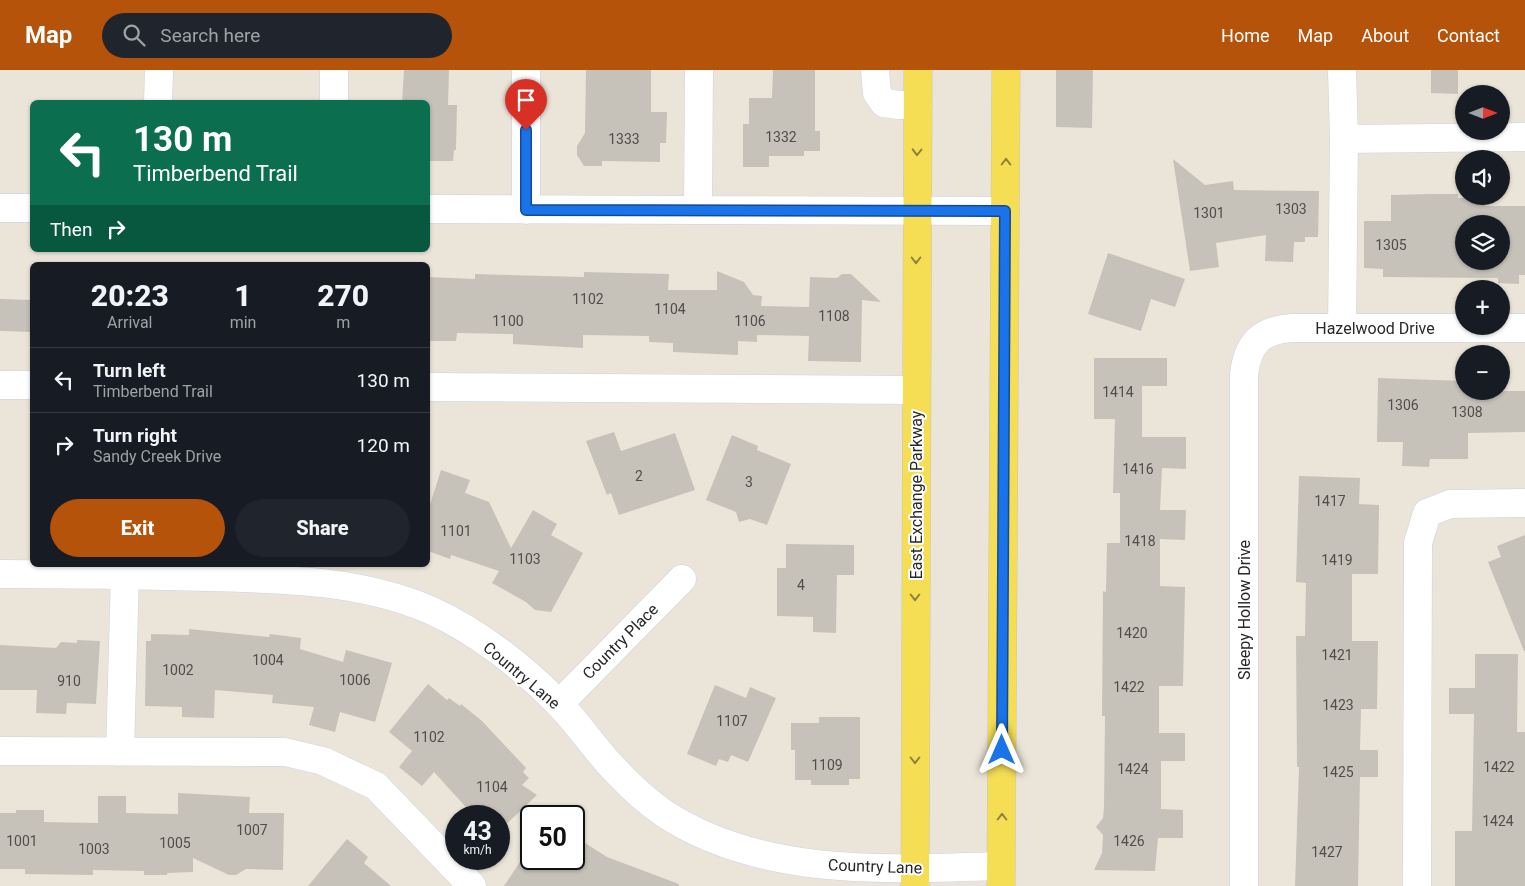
<!DOCTYPE html>
<html lang="en">
<head>
<meta charset="utf-8">
<style>
  :root { --surface:#171b24; --page:#20242c; --text:#f1f3f6; --muted:#9ea1a6; --line:#363941; --accent:#b45309 }
  body { margin:0; font-family:Roboto,sans-serif; background:var(--page); color:var(--text); height:100vh; display:flex; flex-direction:column; font-size:19px; white-space:nowrap }
  * { box-sizing:border-box; margin:0 }
  p { font-size:16px; color:var(--muted) }
  .icon { flex:none; width:28px; height:28px; fill:none; stroke:currentColor; stroke-width:2; stroke-linecap:round; stroke-linejoin:round }
  .map { position:relative; flex:1; overflow:hidden }
  .drawer { position:absolute; left:30px; top:192px; width:400px; height:305px; display:flex; flex-direction:column; background:var(--surface); border-radius:8px; box-shadow:0 1px 4px #0004 }
  .drawer>* { flex:none }
  .guide { position:absolute; left:30px; top:30px; width:400px; height:152px; border-radius:8px; box-shadow:0 1px 4px #0004; background:#0b6e4f; color:#fff; overflow:hidden }
  .needle { width:32px; rotate:90deg }
  .buttons { position:absolute; left:1455px; top:15px; display:grid; gap:10px }
  .buttons a { display:grid; place-items:center; width:55px; height:55px; border-radius:50%; background:var(--surface); box-shadow:0 1px 4px #0004; font-size:25px }
  .speed { position:absolute; left:445px; top:735px; display:flex; gap:10px; font-size:25px; font-weight:700; text-align:center }
  .speed>* { display:grid; place-content:center; width:65px; height:65px; border-radius:50%; background:var(--surface); box-shadow:0 1px 4px #0004; line-height:1 }
  .speed small { font-size:12px; font-weight:400 }
  .speed .limit { border:2px solid #111; border-radius:8px; background:#fff; color:#111 }
  .pin { position:absolute; display:grid; place-items:center; width:42px; height:42px; color:#fff; margin:-51px -21px; border-radius:50% 50% 50% 0; rotate:-45deg; box-shadow:0 0 5px #0007 }
  .pin .icon { rotate:45deg }
  .me { position:absolute; width:55px; margin:-28px; rotate:0deg; stroke-linejoin:round; filter:drop-shadow(0 0 4px #0008) }
  .turn { display:flex; align-items:center; gap:18px; height:105px; padding:0 20px; font-size:22px }
  .turn .icon { width:65px; height:65px; stroke-width:2.5 }
  .turn b { display:block; font-size:35px; line-height:42px }
  .then { display:flex; align-items:center; height:48px; padding:0 20px; background:#0003; gap:10px; font-size:19px }
  .eta { display:flex; justify-content:space-evenly; align-items:center; height:85px; text-align:center }
  .eta b { font-size:30px; font-weight:800; line-height:35px }
  .button { display:flex; gap:10px; margin-top:auto; padding:10px 20px }
  .button a { flex:1; height:58px; border-radius:30px; background:var(--accent); color:#fff; font-size:20px; font-weight:800; line-height:58px; text-align:center }
  .button a+a { background:var(--page); color:var(--text) }
  ul { padding:0; list-style:none }
  li { display:flex; align-items:center; gap:15px; height:65px; padding:0 20px; border-top:1px solid var(--line) }
  li div { flex:1 }
  li b { display:block; font-size:19px }
  li em { font-style:normal }
  header { display:flex; align-items:center; gap:30px; box-sizing:border-box; height:70px; padding:0 25px; background:var(--accent); color:#fff }
  header strong { font-size:24px }
  nav { display:flex; gap:28px; margin-inline-start:auto; font-size:18px }
  .search { width:350px; height:45px; background:var(--page); display:flex; align-items:center; gap:12px; box-sizing:border-box; padding:0 18px; border-radius:28px; color:var(--muted); font-size:19px }
  .map>svg:first-child { display:block }
  .building { fill:#c6c2b9; fill-rule:evenodd }
  .lines { fill:none; stroke-linecap:round; stroke-linejoin:round }
  .minor-casing { stroke:#ced0e2; stroke-width:29 }
  .major-casing { stroke:#c7c7c7; stroke-width:29 }
  .minor { stroke:#fff; stroke-width:28 }
  .major { stroke:#f5dd54; stroke-width:28 }
  .oneway { stroke:#8e823e }
  .route-casing { stroke:#114b97; stroke-width:12 }
  .route { stroke:#1a73e8; stroke-width:9 }
  .labels { text-anchor:middle; stroke-width:4; stroke-linejoin:round; paint-order:stroke }
  .number-label { font-size:14px; fill:#504e4c }
  .street-label { font-size:16px; fill:#282828; stroke:#fff }
</style>
</head>
<body>
<header>
<strong>Map</strong>
<div class="search"><svg class="icon" aria-label="search" viewBox="0 0 24 24"><circle cx="10" cy="10" r="6"/><path d="M15 15l6 6"/></svg>Search here</div>
<nav><a>Home</a><a>Map</a><a>About</a><a>Contact</a></nav>
</header>
<div class="map">
<svg width="1525" height="816" viewBox="0 0 1525 816">
  <rect width="100%" height="100%" fill="#ebe5d9"/>
  <path class="building" d="M404 0H449L448 35H457L456 80H454L453 91H428V32H402Z
    M586 0H651V42H667L666 73H660V92L602 91V96H584L577 85V76L585 63Z
    M773 0H815V61H820V81H804V86H769V97H743V54H749V28H772Z
    M1056 0H1093L1092 58 1056 57Z
    M1431 0H1458V24L1431 23Z
    M1173 89 1205 115 1233 111 1234 120 1319 121 1318 167H1305V172H1294L1293 192 1265 191 1266 165 1216 173 1219 197 1190 201Z
    M1431 124H1458V128H1485V136H1525V205H1519V214L1498 213V208L1383 207V199L1364 198V151H1391V125ZM1464 154H1501V191H1464Z
    M1108 183 1185 209 1175 237 1151 229 1141 261 1088 244Z
    M717 201 744 212 753 225 762 226 761 236 809 237 810 207 837 208 842 204H851L881 232 862 230 861 292 808 291 809 266 757 265V272L738 271V285L673 282V273L649 272V266L583 265V278L513 274V264L457 263 456 271H428V207L475 209V204L584 207V202L669 204 668 220H717Z
    M0 229 32 230V262L0 261Z
    M1094 288H1167V316H1142V367H1186V399L1162 398 1160 440H1186L1185 470 1160 469V516L1185 517 1183 616H1159V663H1185V691H1161V739L1183 740V768H1158L1155 801 1094 800 1102 783 1103 765 1096 757 1103 748 1104 738 1105 646H1102L1103 521 1106 522 1107 473H1120V423H1113L1115 349H1094Z
    M1378 308 1464 311V321H1525V362L1468 363V389H1430L1429 397 1402 396 1403 372H1377Z
    M614 362 621 381 675 363 695 420 619 445 611 423 607 425 586 371Z
    M732 365 758 376 757 380 791 394 767 455 750 449 739 452 736 442 706 430Z
    M441 400 470 410 465 423 489 432 511 478 533 440 557 454 551 465 583 483 551 542 535 540 526 532 492 513 499 501 451 485 450 489 428 481V441Z
    M1299 406 1360 408 1359 434 1379 435 1378 504H1352V571H1378L1377 639H1361L1360 680H1378V707H1360L1358 816H1295L1299 697H1297L1296 566H1305L1306 513 1296 512Z
    M1525 465V581H1524L1488 492 1501 487 1497 476Z
    M786 474 854 475V505H837L836 563 813 562V547L777 546V498H786Z
    M189 559 269 567 270 564 301 568 300 579 343 592 346 580 392 593 375 652 340 642 335 662 309 655 314 637 272 633 273 625 215 620 214 648 182 647V637L145 636 146 571H151V564L189 565Z
    M77 570 100 571 96 634 67 633 66 644 36 643 37 620H0V575L56 578 61 572 77 573Z
    M1475 584H1518L1517 662H1525V816H1455V761H1472L1474 644H1449V618H1475Z
    M428 614 447 630 449 628 460 636 461 634 482 651 526 698 523 702 529 708 522 715 537 725 499 761V746H474L434 702 422 716 399 697 412 681 389 662Z
    M715 615 746 628 750 617 776 628 748 692 731 685 728 692 719 689 716 696 687 684Z
    M819 647H860V709H849V715H811V710H795V680H791V653H819Z
    M178 723 250 727 249 743H284L283 800 246 799 236 805H229L193 788V802L167 803V805H144V801L93 800V805L25 804V799H0V743H16V740H44V752L98 753V726H126V743L178 744Z
    M574 766 607 787 679 814V816H504L522 789H574Z
    M347 769 368 787 364 793 391 816H308Z"/>
  <g class="lines">
    <defs>
      <path id="minor" d="M875 0 877 23 884 33 899 35 918 34
        M1342 0 1344 69
        M158 32 159 0
        M334 32V0
        M0 138H32
        M428 139 1005 141
        M526 140V0
        M698 140 699 0
        M1342 258 1344 69 1525 67
        M0 315H32
        M428 317 916 320
        M0 504C70 504 139 505 209 507 284 509 360 510 430 540 477 561 523 597 558 633 580 655 597 683 619 704 632 718 649 733 665 744 764 808 889 799 1001 796
        M559 634 682 509
        M0 681 285 682 323 691 376 716 472 816
        M120 682 125 504
        M1244 816V304C1248 274 1260 260 1292 258H1525
        M1417 816 1418 473 1427 443 1450 434 1525 433"/>
      <path id="major" d="M915 816 918 0
        M1001 816 1006 0"/>
    </defs>
    <use href="#minor" class="minor-casing"/>
    <use href="#major" class="major-casing"/>
    <use href="#minor" class="minor"/>
    <use href="#major" class="major"/>
  </g>
  <defs><path id="oneway-chevron" d="M-2-3.5L2.5 0L-2 3.5" fill="none" stroke-width="1.6" stroke-linecap="round" stroke-linejoin="round" transform="scale(1.25)"/></defs>
  <g class="oneway">
    <use href="#oneway-chevron" transform="translate(917 82) rotate(91)"/>
    <use href="#oneway-chevron" transform="translate(1006 92) rotate(-90)"/>
    <use href="#oneway-chevron" transform="translate(916 190) rotate(90)"/>
    <use href="#oneway-chevron" transform="translate(915 527) rotate(90)"/>
    <use href="#oneway-chevron" transform="translate(915 690) rotate(90)"/>
    <use href="#oneway-chevron" transform="translate(1002 747) rotate(-90)"/>
  </g>
  <g class="lines">
    <defs>
      <path id="route" d="M526 60V140L1005 141 1002 680"/>
    </defs>
    <use href="#route" class="route-casing"/>
    <use href="#route" class="route"/>
  </g>
  <g class="labels">
    <g class="number-label">
      <text x="781" y="72">1332</text>
      <text x="624" y="74">1333</text>
      <text x="1291" y="144">1303</text>
      <text x="1209" y="148">1301</text>
      <text x="1391" y="180">1305</text>
      <text x="588" y="234">1102</text>
      <text x="670" y="244">1104</text>
      <text x="834" y="251">1108</text>
      <text x="508" y="256">1100</text>
      <text x="750" y="256">1106</text>
      <text x="1118" y="327">1414</text>
      <text x="1403" y="340">1306</text>
      <text x="1467" y="347">1308</text>
      <text x="1138" y="404">1416</text>
      <text x="639" y="411">2</text>
      <text x="749" y="417">3</text>
      <text x="1330" y="436">1417</text>
      <text x="456" y="466">1101</text>
      <text x="1140" y="476">1418</text>
      <text x="525" y="494">1103</text>
      <text x="1337" y="495">1419</text>
      <text x="801" y="520">4</text>
      <text x="1132" y="568">1420</text>
      <text x="1337" y="590">1421</text>
      <text x="268" y="595">1004</text>
      <text x="178" y="605">1002</text>
      <text x="355" y="615">1006</text>
      <text x="69" y="616">910</text>
      <text x="1129" y="622">1422</text>
      <text x="1338" y="640">1423</text>
      <text x="732" y="656">1107</text>
      <text x="429" y="672">1102</text>
      <text x="827" y="700">1109</text>
      <text x="1499" y="702">1422</text>
      <text x="1133" y="704">1424</text>
      <text x="1338" y="707">1425</text>
      <text x="492" y="722">1104</text>
      <text x="1498" y="756">1424</text>
      <text x="252" y="765">1007</text>
      <text x="22" y="776">1001</text>
      <text x="1129" y="776">1426</text>
      <text x="175" y="778">1005</text>
      <text x="94" y="784">1003</text>
      <text x="1327" y="787">1427</text>
    </g>
    <g class="street-label">
      <text x="1375" y="264">Hazelwood Drive</text>
      <text transform="translate(916 425) rotate(-90)" y="6">East Exchange Parkway</text>
      <text transform="translate(1244 540) rotate(-90)" y="6">Sleepy Hollow Drive</text>
      <text transform="translate(620 571) rotate(-45)" y="6">Country Place</text>
      <text transform="translate(522 605) rotate(40)" y="6">Country Lane</text>
      <text transform="translate(875 796) rotate(2)" y="6">Country Lane</text>
    </g>
  </g>
</svg>
<div class="buttons">
<a><svg class="needle" viewBox="-14 -14 28 28"><path d="M0-13l5 13h-10z" fill="#e53935"/><path d="M0 13l5-13h-10z" fill="#9ea1a6"/></svg></a>
<a><svg class="icon" aria-label="sound" viewBox="0 0 24 24"><path d="M4 9h4l5-4v14l-5-4H4zM17 9q2 3 0 6"/></svg></a>
<a><svg class="icon" aria-label="layers" viewBox="0 0 24 24"><path d="M12 4l9 5-9 5-9-5zM3 14l9 5 9-5"/></svg></a>
<a>+</a>
<a>−</a>
</div>
<div class="speed"><div>43<small>km/h</small></div><div class="limit">50</div></div>
<div class="pin" style="left:526px;top:60px;background:#d93025"><svg class="icon" aria-label="arrive" viewBox="0 0 24 24"><path d="M6 21V4h12l-3 4 3 4H6"/></svg></div>
<svg class="me" style="left:1002px;top:680px" viewBox="-20 -20 40 40"><path d="M0-17L14 15 0 8-14 15z" fill="#1a73e8" stroke="#fff" stroke-width="4"/></svg>
<div class="guide">
<div class="turn"><svg class="icon" aria-label="left" viewBox="0 0 24 24"><path d="M17 20v-9H6M10 6l-5 5 5 5"/></svg><div><b>130 m</b>Timberbend Trail</div></div>
<div class="then">Then<svg class="icon" aria-label="right" viewBox="0 0 24 24"><path d="M7 20v-9h11M14 6l5 5-5 5"/></svg></div>
</div>
<section class="drawer">
<div class="eta">
<div><b>20:23</b><p>Arrival</p></div>
<div><b>1</b><p>min</p></div>
<div><b>270</b><p>m</p></div>
</div>
<ul>
<li><svg class="icon" aria-label="left" viewBox="0 0 24 24"><path d="M17 20v-9H6M10 6l-5 5 5 5"/></svg><div><b>Turn left</b><p>Timberbend Trail</p></div><em>130 m</em></li>
<li><svg class="icon" aria-label="right" viewBox="0 0 24 24"><path d="M7 20v-9h11M14 6l5 5-5 5"/></svg><div><b>Turn right</b><p>Sandy Creek Drive</p></div><em>120 m</em></li>
</ul>
<div class="button"><a>Exit</a><a>Share</a></div>
</section>
</div>
</body>
</html>
